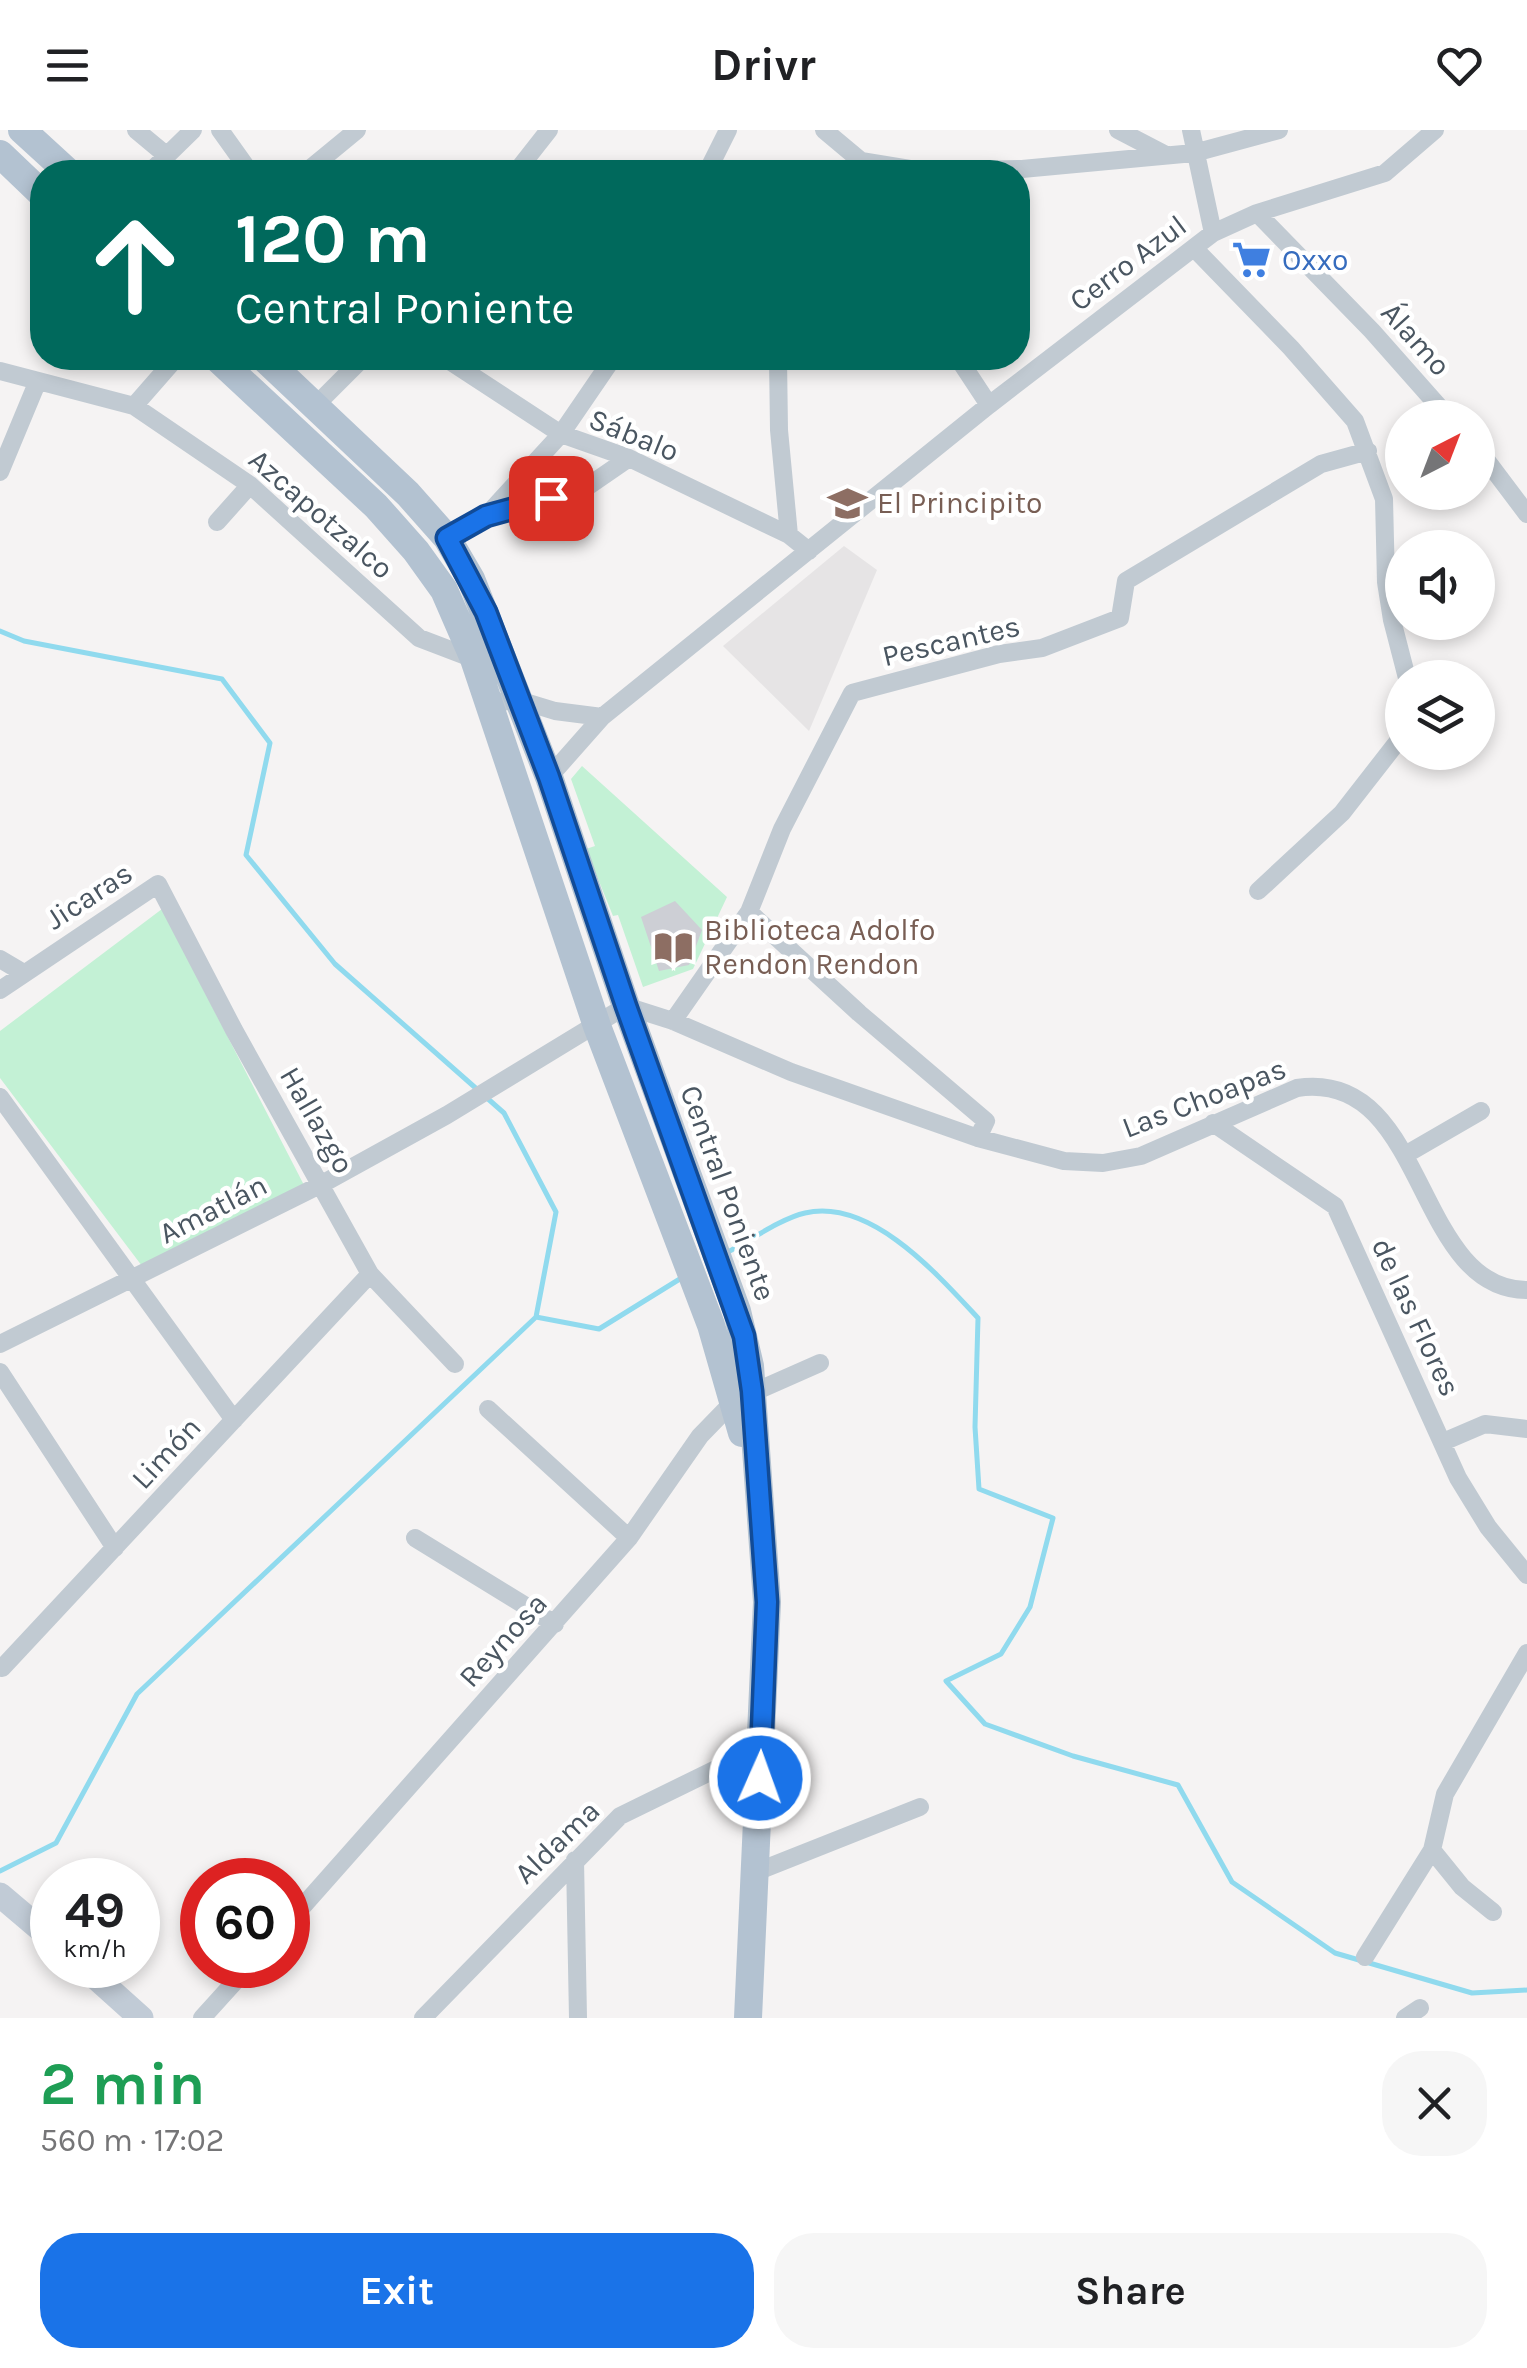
<!DOCTYPE html>
<html lang="en">
<head>
<meta charset="utf-8">
<style>
  :root { --surface:#fff; --page:#f6f6f6; --text:#202124; --muted:#757577; --accent:#1a73e8 }
  body { margin:0; font-family:Karla,sans-serif; background:var(--page); color:var(--text); height:100vh; display:flex; flex-direction:column; font-size:38px; white-space:nowrap }
  * { box-sizing:border-box; margin:0 }
  p { font-size:32px; color:var(--muted) }
  .icon { flex:none; width:55px; height:55px; fill:none; stroke:currentColor; stroke-width:2; stroke-linecap:round; stroke-linejoin:round }
  .map { position:relative; height:1888px; overflow:hidden }
  .drawer { display:flex; flex-direction:column; background:var(--surface); flex:1 }
  .drawer>* { flex:none }
  .hud { position:absolute; left:30px; top:30px; width:1000px; height:210px; border-radius:40px; box-shadow:0 5px 15px #0003; background:#00695c; color:#fff; overflow:hidden }
  .needle { width:65px; rotate:42deg }
  .controls { position:absolute; left:1385px; top:270px; display:grid; gap:20px }
  .controls a { display:grid; place-items:center; width:110px; height:110px; border-radius:50%; background:var(--surface); box-shadow:0 5px 15px #0003; font-size:50px }
  .speed { position:absolute; left:30px; top:1728px; display:flex; gap:20px; font-size:50px; font-weight:700; text-align:center }
  .speed>* { display:grid; place-content:center; width:130px; height:130px; border-radius:50%; background:var(--surface); box-shadow:0 5px 15px #0003; line-height:1 }
  .speed small { font-size:25px; font-weight:400 }
  .speed .limit { border:15px solid #d22; background:#fff; color:#111 }
  .pin { position:absolute; display:grid; place-items:center; width:85px; height:85px; color:#fff; margin:-42px; border-radius:20px; box-shadow:0 5px 15px #0006 }
  .me { position:absolute; width:110px; margin:-55px; rotate:2deg; stroke-linejoin:round; filter:drop-shadow(0 0 8px #0008) }
  .turn { display:flex; align-items:center; gap:35px; height:210px; padding:0 40px; font-size:45px }
  .turn .icon { width:130px; height:130px; stroke-width:2.5 }
  .turn b { display:block; font-size:70px; line-height:85px }
  .round { display:grid; place-items:center; flex:none; width:105px; height:105px; border-radius:40px; background:var(--page) }
  .headline { display:flex; align-items:center; justify-content:space-between; height:170px; padding:0 40px }
  h1 { font-size:60px; font-weight:700; line-height:75px; color:#1e9e55 }
  .cta { display:flex; gap:20px; margin-top:auto; padding:20px 40px }
  .cta a { flex:1; height:115px; border-radius:40px; background:var(--accent); color:#fff; font-size:40px; font-weight:700; line-height:115px; text-align:center }
  .cta a+a { background:var(--page); color:var(--text) }
  header { display:flex; justify-content:space-between; align-items:center; height:130px; padding:0 40px; background:var(--surface); font-size:45px; font-weight:700 }
  .map>svg:first-child { display:block }
  .education { fill:#e6e4e5 }
  .green { fill:#c3f1d5 }
  .lines { fill:none; stroke-linecap:round; stroke-linejoin:round }
  .stream { stroke:#90daee; stroke-width:5 }
  .building { fill:#cdcfd5 }
  .street { stroke:#c1cad2; stroke-width:18 }
  .secondary { stroke:#c1cbd6; stroke-width:25 }
  .primary { stroke:#b3c2d1; stroke-width:28 }
  .route-casing { stroke:#114b97; stroke-width:25 }
  .route { stroke:#1a73e8; stroke-width:18 }
  .labels { text-anchor:middle; stroke-width:9; stroke-linejoin:round; paint-order:stroke }
  .shop-label { font-size:30px; fill:#366cbe; stroke:#fff; text-anchor:start }
  .street-label { font-size:30px; fill:#4a5661; stroke:#fff }
  .education-label { font-size:30px; fill:#785e54; stroke:#fff; text-anchor:start }
</style>
</head>
<body>
<header><svg class="icon" aria-label="menu" viewBox="0 0 24 24"><path d="M4 6h16M4 12h16M4 18h16"/></svg>Drivr<svg class="icon" aria-label="heart" viewBox="0 0 24 24"><path d="M12 20l-8-8c-3-5 5-10 8-4 3-6 11-1 8 4z"/></svg></header>
<div class="map">
<svg width="1527" height="1888" viewBox="0 0 1527 1888">
  <rect width="100%" height="100%" fill="#f5f3f3"/>
  <path class="education" d="M844 416 877 440 809 601 723 516Z"/>
  <path class="green" d="M582 636 727 767 693 839 643 857 618 785 613 786 586 719 595 716 571 649Z
    M162 779 306 1059 142 1136 0 948V901Z"/>
  <g class="lines">
    <path class="stream" d="M0 501 24 511 222 549 270 613 246 725 335 834 504 983 556 1082 536 1187 137 1564 56 1713 0 1741
      M728 1122C749 1111 782 1088 805 1083 871 1068 938 1145 978 1188L975 1297 979 1359 1053 1388 1030 1477 1001 1524 946 1551 985 1594 1073 1626 1178 1655 1232 1752 1335 1823 1472 1863 1527 1860
      M536 1187 599 1199 683 1147"/>
  </g>
  <path class="building" d="M675 771 702 800 689 835 659 841 641 787Z"/>
  <g class="lines">
    <path class="street" d="M136 0 166 25
      M220 0 250 42
      M824 0 861 31 922 41 1022 39 1194 23 1279 0
      M1118 0 1166 25
      M1191 0 1213 103
      M150 42 193 0
      M306 42 357 0
      M516 42 549 0
      M707 42 728 0
      M1257 83 1372 201 1449 288
      M1194 118 1291 218 1355 291 1384 369 1386 452 1392 490 1407 548
      M445 228 561 304 629 328 789 405 809 421
      M778 228 779 300 789 405
      M958 228 989 275
      M0 241 134 276 250 355 419 508 474 529
      M134 276 176 228
      M315 276 363 228
      M1478 319 1527 384
      M0 342 37 253
      M488 385 584 359 629 328
      M217 392 250 355
      M447 408 486 386 561 304 613 228
      M488 573 519 570 555 581 602 587
      M549 647 602 587 989 275 1213 103 1257 83 1385 43 1435 0
      M1258 761 1342 683 1402 606
      M749 782 859 883 986 991 978 1008
      M0 829 22 842
      M0 860 158 754 234 900 370 1144 455 1234
      M673 891 749 782 782 699 852 563 999 524 1042 518 1120 488 1126 451 1321 334 1368 321
      M0 967 234 1290
      M1213 993 1335 1076 1458 1348 1488 1397 1527 1445
      M1405 1025 1481 981
      M0 1214 322 1054 447 985 626 876 673 891 791 942 978 1008 1064 1031 1103 1033 1141 1026 1297 958C1428 938 1413 1160 1527 1160
      M0 1242 115 1418
      M488 1279 629 1408
      M1443 1312 1485 1294 1527 1299
      M415 1408 555 1494
      M2 1538 370 1144
      M1432 1720 1462 1757 1493 1782
      M575 1730 578 1888
      M756 1742 920 1677
      M288 1793 629 1408 700 1306 734 1271 820 1233
      M1365 1827 1432 1720 1445 1664 1527 1523
      M202 1888 250 1835
      M423 1888 620 1686 761 1617
      M1405 1888 1420 1878"/>
    <path class="secondary" d="M0 1765 52 1809
      M82 1835 141 1888"/>
    <path class="primary" d="M22 0 68 42
      M0 24 42 64
      M217 228 376 376 416 421 444 460 474 529 597 896 711 1195 742 1303
      M264 228 408 364 447 408 471 449 549 647 626 876 737 1181 750 1236 767 1472 748 1888"/>
  </g>
  <g class="lines">
    <defs>
      <path id="route" d="M551 368 486 386 447 408 486 482 549 647 626 876 744 1206 752 1261 767 1472 760 1648"/>
    </defs>
    <use href="#route" class="route-casing"/>
    <use href="#route" class="route"/>
  </g>
  <defs>
    <symbol id="supermarket-bare" viewBox="-9 -9 18 18"><path d="M-6-5.5h2.5l.6 2H6L4.5 2H-2.5L-4.4-4H-6ZM-1.5 3.2a1.3 1.3 0 1 0 .1 0ZM3 3.2a1.3 1.3 0 1 0 .1 0Z" fill="#3f7fe0" stroke="#fff" stroke-width="2.5" paint-order="stroke"/></symbol>
    <symbol id="school-bare" viewBox="-9 -9 18 18"><path d="M0-5L7-2L0 1L-7-2ZM-4 1L0 2.5L4 1V4Q0 6-4 4Z" fill="#8d6e63" stroke="#fff" stroke-width="2.5" paint-order="stroke"/></symbol>
    <symbol id="library-bare" viewBox="-9 -9 18 18"><path d="M-6-4Q-3-5.5-.7-3.5V5Q-3 3-6 4ZM6-4Q3-5.5 .7-3.5V5Q3 3 6 4Z" fill="#8d6e63" stroke="#fff" stroke-width="2.5" paint-order="stroke"/></symbol>
  </defs>
  <g fill-rule="evenodd">
    <use href="#supermarket-bare" x="1224" y="102" width="55" height="55"/>
    <use href="#school-bare" x="820" y="346" width="55" height="55"/>
    <use href="#library-bare" x="646" y="790" width="55" height="55"/>
  </g>
  <g class="labels">
    <g class="shop-label">
      <text x="1282" y="140">Oxxo</text>
    </g>
    <g class="street-label">
      <text transform="translate(1128 133) rotate(-37)" y="10">Cerro Azul</text>
      <text transform="translate(1416 209) rotate(48)" y="10">Álamo</text>
      <text transform="translate(634 305) rotate(22)" y="10">Sábalo</text>
      <text transform="translate(321 384) rotate(41)" y="10">Azcapotzalco</text>
      <text transform="translate(951 511) rotate(-13)" y="10">Pescantes</text>
      <text transform="translate(89 766) rotate(-33)" y="10">Jicaras</text>
      <text transform="translate(1204 968) rotate(-21)" y="10">Las Choapas</text>
      <text transform="translate(317 990) rotate(60)" y="10">Hallazgo</text>
      <text transform="translate(728 1063) rotate(70)" y="10">Central Poniente</text>
      <text transform="translate(213 1079) rotate(-27)" y="10">Amatlán</text>
      <text transform="translate(1416 1187) rotate(65)" y="10">de las Flores</text>
      <text transform="translate(166 1323) rotate(-47)" y="10">Limón</text>
      <text transform="translate(503 1510) rotate(-48)" y="10">Reynosa</text>
      <text transform="translate(557 1712) rotate(-44)" y="10">Aldama</text>
    </g>
    <g class="education-label">
      <text x="877" y="383">El Principito</text>
      <text x="704" y="810">Biblioteca Adolfo<tspan x="704" dy="34">Rendon Rendon</tspan></text>
    </g>
  </g>
</svg>
<div class="controls">
<a><svg class="needle" viewBox="-14 -14 28 28"><path d="M0-13l5 13h-10z" fill="#e53935"/><path d="M0 13l5-13h-10z" fill="#757577"/></svg></a>
<a><svg class="icon" aria-label="sound" viewBox="0 0 24 24"><path d="M4 9h4l5-4v14l-5-4H4zM17 9q2 3 0 6"/></svg></a>
<a><svg class="icon" aria-label="layers" viewBox="0 0 24 24"><path d="M12 4l9 5-9 5-9-5zM3 14l9 5 9-5"/></svg></a>
</div>
<div class="speed"><div>49<small>km/h</small></div><div class="limit">60</div></div>
<div class="pin" style="left:551px;top:368px;background:#d93025"><svg class="icon" aria-label="arrive" viewBox="0 0 24 24"><path d="M6 21V4h12l-3 4 3 4H6"/></svg></div>
<svg class="me" style="left:760px;top:1648px" viewBox="-20 -20 40 40"><circle r="17" fill="#1a73e8" stroke="#fff" stroke-width="3"/><path d="M0-11L8 9 0 5-8 9z" fill="#fff"/></svg>
<div class="hud">
<div class="turn"><svg class="icon" aria-label="ahead" viewBox="0 0 24 24"><path d="M12 20V5M6 11l6-6 6 6"/></svg><div><b>120 m</b>Central Poniente</div></div>
</div>
</div>
<section class="drawer">
<div class="headline"><div><h1>2 min</h1><p>560 m · 17:02</p></div><a class="round"><svg class="icon" aria-label="close" viewBox="0 0 24 24"><path d="M6 6l12 12M18 6L6 18"/></svg></a></div>
<div class="cta"><a>Exit</a><a>Share</a></div>
</section>
</body>
</html>
